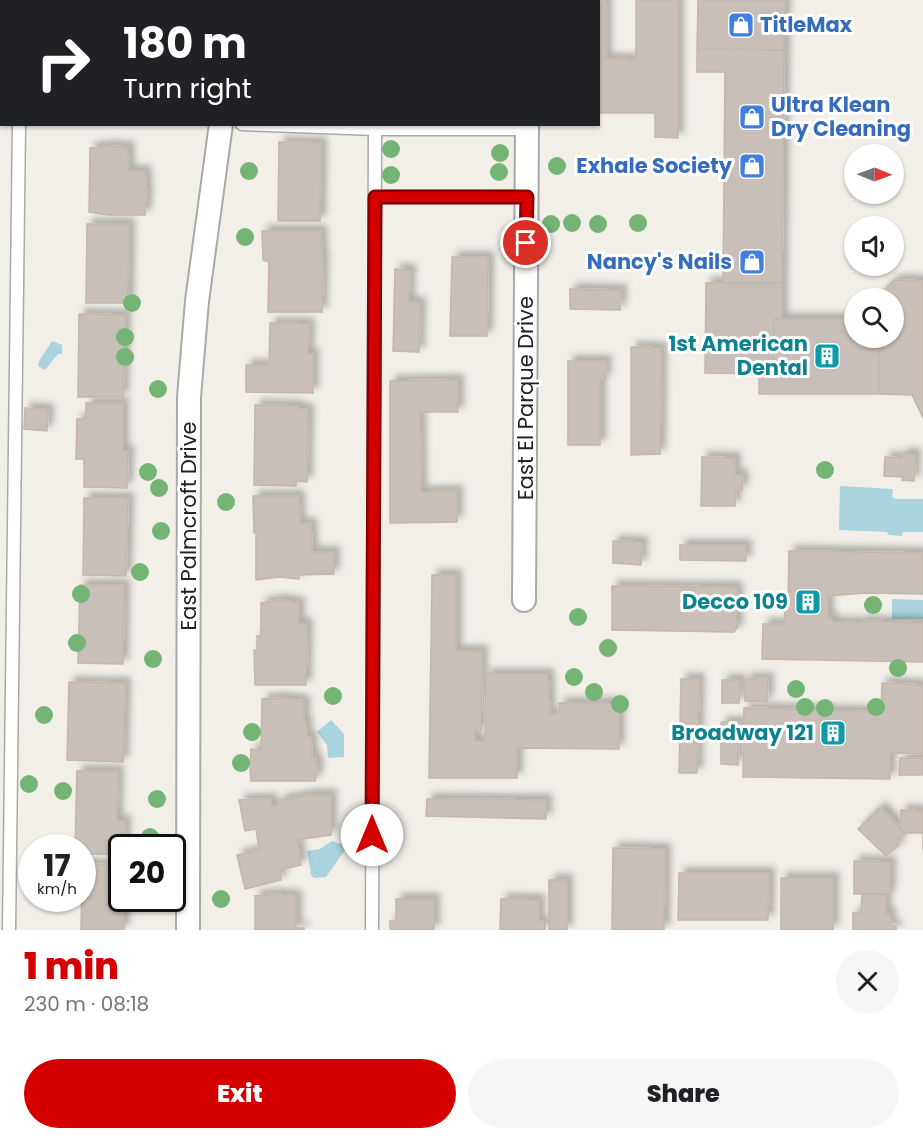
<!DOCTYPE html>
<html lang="en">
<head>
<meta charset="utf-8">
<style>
  :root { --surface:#fff; --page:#f6f6f6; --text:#202124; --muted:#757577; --accent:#d40000 }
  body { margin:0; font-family:Poppins,sans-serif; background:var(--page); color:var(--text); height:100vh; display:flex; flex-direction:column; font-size:22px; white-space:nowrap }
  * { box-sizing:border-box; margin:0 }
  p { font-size:20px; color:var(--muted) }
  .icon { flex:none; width:33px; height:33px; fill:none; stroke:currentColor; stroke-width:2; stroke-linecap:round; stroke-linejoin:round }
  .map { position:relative; height:930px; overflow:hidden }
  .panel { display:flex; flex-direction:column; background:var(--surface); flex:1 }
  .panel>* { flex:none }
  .banner { position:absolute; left:0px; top:0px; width:600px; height:126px; box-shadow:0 2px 4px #0004; background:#202124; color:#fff; overflow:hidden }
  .needle { width:39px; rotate:91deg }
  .fabs { position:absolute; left:844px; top:144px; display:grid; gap:12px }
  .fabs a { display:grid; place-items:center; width:60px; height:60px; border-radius:50%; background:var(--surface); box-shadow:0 2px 4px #0004; font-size:30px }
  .speed { position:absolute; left:18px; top:834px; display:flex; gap:12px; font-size:30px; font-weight:700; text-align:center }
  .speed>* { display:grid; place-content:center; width:78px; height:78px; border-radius:50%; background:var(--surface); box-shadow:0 2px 4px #0004; line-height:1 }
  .speed small { font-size:15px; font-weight:400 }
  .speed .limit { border:3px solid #111; border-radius:9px; background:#fff; color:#111 }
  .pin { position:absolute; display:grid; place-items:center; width:51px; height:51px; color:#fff; margin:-26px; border:3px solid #fff; border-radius:50%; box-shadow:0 2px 6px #0007 }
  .me { position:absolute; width:66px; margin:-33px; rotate:0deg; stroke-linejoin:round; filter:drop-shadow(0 0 4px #0008) }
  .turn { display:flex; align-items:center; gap:21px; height:126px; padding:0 24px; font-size:27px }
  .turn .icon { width:78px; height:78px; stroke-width:2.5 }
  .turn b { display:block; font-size:42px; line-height:51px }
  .round { display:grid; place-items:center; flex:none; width:63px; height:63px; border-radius:32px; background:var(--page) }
  .overview { display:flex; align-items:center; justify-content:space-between; height:102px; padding:0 24px }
  h1 { font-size:36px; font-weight:800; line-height:45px; color:var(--accent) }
  .primary-button { display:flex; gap:12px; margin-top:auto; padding:12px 24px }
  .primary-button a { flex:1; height:69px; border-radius:36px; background:var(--accent); color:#fff; font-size:24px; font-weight:800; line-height:69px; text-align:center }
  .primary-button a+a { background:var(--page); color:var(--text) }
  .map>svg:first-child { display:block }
  .water { fill:#aad3df }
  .building { fill:#c7bfb8; stroke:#c4b6ab; stroke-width:1.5; filter:url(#shadow) }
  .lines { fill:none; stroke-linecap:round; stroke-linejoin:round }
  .service-casing { stroke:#a9a9a9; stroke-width:15 }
  .minor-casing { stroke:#a9a9a9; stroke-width:26 }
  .service { stroke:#fff; stroke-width:12 }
  .minor { stroke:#fff; stroke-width:22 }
  .tree { fill:#74b475 }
  .route-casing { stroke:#8a0000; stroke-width:15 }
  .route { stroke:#d40000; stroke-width:10 }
  .labels { text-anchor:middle; stroke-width:6; stroke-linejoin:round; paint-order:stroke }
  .shop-label { font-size:21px; font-weight:bold; fill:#366cbe; stroke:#fff; text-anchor:start }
  .culture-label { font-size:21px; font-weight:bold; fill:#0d838f; stroke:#fff; text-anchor:end }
  .street-label { font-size:21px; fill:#222; stroke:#fff }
</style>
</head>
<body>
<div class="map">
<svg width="923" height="930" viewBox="0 0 923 930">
  <defs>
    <filter id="shadow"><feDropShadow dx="5.5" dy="-5.5" stdDeviation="3" flood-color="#0004"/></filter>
  </defs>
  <rect width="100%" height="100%" fill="#f2efe9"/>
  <path class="water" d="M52 341 62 345V354H58L45 370 38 366 39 361Z
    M840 486 893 489 892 497 896 499H923V537V532H903L902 536 888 535 887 532 839 530Z
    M892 599 923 600V619H892Z
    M331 720 344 734V757L328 758 327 745 317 732Z
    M332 841 341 844 345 850 326 877 314 878 311 875 307 851 320 849Z"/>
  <path class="building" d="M134 0H177V2H134Z
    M268 0H309V2H268Z
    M322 0H362V2H322Z
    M402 0H441V2H402Z
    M456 0H495V2H456Z
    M570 0H606V59L636 60V0H678V138L655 137V113H598V2Z
    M698 0H785L784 50 697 49Z
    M697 49 784 50 782 283H723L725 72H697Z
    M279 142 321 143 320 221H278Z
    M109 146 128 147 129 171H145L147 196 145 215H108L89 212 90 148Z
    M87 224H129L128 303H86Z
    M262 231H321L322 257 323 256 322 312H268L269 262 263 260Z
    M452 257H488L487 336H450Z
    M395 269 410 270 409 302 420 303 419 352 393 351Z
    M894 280 923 281V418L912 395 879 394V338H894V298H877Z
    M706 283H782V319H774V374L705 373Z
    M570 289 621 290 620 310 570 309Z
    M79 314 125 315 123 397H78Z
    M774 319H855V338H879V394H759V374H774Z
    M270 323 309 324 308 354H313V393L246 392V365H269Z
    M631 347 661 348 660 454 631 455Z
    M568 361H606L605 380H600V445H568Z
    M458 380V412H420L421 492 457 491V522L390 523V381Z
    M86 403H123V451H128L127 488 84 487V459H76L77 419H86Z
    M255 405 298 406V409H308L307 482 296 481V486L254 485Z
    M25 408 48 410 47 431 24 429Z
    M902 454H915L914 481 902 480 903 477 884 476 885 457 902 458Z
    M702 457 735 458V475H742L743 482 742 490H736L735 506H701Z
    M253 496H299L300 524 311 523 312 552H334V574L299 575V579L279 577 256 580V533H254Z
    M84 498H128L126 576 83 575Z
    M613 541 642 542 641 565 613 563Z
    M680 545H746V561L680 560Z
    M789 551 923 553V594L865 593 828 596V618L829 617 834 622 863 623V621L923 623V662L762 659 763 624H784L785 609H788Z
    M432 575H456V651H482L481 731H475V741H485L486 674H548L550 715 560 713 559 703H619V749L517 748V778H429Z
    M80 585H124L123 664 78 663Z
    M612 586 735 587 737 592V628L734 632 612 630Z
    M280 600 299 603V624H307L306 685H255L254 650H257V636H261V603Z
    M768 678 767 702 745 701V679Z
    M681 679H699L697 773H679Z
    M722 680H740L739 703H722Z
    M69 682 125 683 123 762 67 760Z
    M882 683 923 685V754L890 753V779L743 777 744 708 881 712Z
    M283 698 304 701V722H306L307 737 311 738 312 757H315L318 770 315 781H251L250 765 251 749 261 750 262 699Z
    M721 722H740L738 765 721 764Z
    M900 758H923V775H899Z
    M77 771H118L117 821H125L124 848H122V855L82 854V848H75Z
    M309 795H331V835L297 840 301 865 280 870 281 880 245 889 237 855 259 850 256 829 245 831 239 800 271 799V806H277L281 800Z
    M427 799 546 800V819L426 816Z
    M880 807 905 833 896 842 899 845 886 856 858 829Z
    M901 810 923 811V850V833H905L900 828Z
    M613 848 665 849 664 930H612Z
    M854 861 890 862V894H854Z
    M82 864 122 865V898H124V930H81Z
    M679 873H769L768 920H678Z
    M781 878H833V930H781Z
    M549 880H567V930H549Z
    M274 894 296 896V928H304V930H255V896Z
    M862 894H886V914H890V925L896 926V930H853V913L861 912Z
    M396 899H434V930H390V921H396Z
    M501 899 539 900V923L545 922V930H500Z"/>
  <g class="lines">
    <defs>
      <path id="service" d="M21 2V0
        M242 124 375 129 372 930
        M375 129H527
        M375 197H527
        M9 930 19 124"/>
      <path id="minor" d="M230 2V0
        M528 2V0
        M524 600 527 124
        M188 930 189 397 197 301 221 124"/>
    </defs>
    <use href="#service" class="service-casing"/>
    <use href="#minor" class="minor-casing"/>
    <use href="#service" class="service"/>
    <use href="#minor" class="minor"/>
  </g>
  <g class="tree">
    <circle cx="391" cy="149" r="9"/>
    <circle cx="500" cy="153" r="9"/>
    <circle cx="557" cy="166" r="9"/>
    <circle cx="249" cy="171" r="9"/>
    <circle cx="499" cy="172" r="9"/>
    <circle cx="391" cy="175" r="9"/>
    <circle cx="572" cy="223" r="9"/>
    <circle cx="638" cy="223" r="9"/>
    <circle cx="551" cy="224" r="9"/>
    <circle cx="598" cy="224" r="9"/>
    <circle cx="245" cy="237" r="9"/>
    <circle cx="132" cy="303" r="9"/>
    <circle cx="125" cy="337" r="9"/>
    <circle cx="125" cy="357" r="9"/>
    <circle cx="158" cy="389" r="9"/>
    <circle cx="825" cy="470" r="9"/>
    <circle cx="148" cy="472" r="9"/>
    <circle cx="159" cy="488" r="9"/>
    <circle cx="226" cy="502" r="9"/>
    <circle cx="161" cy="531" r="9"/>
    <circle cx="140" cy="572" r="9"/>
    <circle cx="81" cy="594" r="9"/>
    <circle cx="873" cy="605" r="9"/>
    <circle cx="578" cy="617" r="9"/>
    <circle cx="77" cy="643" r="9"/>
    <circle cx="608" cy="648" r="9"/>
    <circle cx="153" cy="659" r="9"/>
    <circle cx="898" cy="668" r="9"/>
    <circle cx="574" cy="677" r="9"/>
    <circle cx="796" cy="689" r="9"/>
    <circle cx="594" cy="692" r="9"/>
    <circle cx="333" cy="696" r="9"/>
    <circle cx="620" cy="704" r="9"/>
    <circle cx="805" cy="707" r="9"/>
    <circle cx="876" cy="707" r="9"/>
    <circle cx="825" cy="708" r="9"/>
    <circle cx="44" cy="715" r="9"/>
    <circle cx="252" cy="732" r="9"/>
    <circle cx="241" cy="763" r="9"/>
    <circle cx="29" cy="784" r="9"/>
    <circle cx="63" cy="791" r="9"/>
    <circle cx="157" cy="799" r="9"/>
    <circle cx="150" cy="837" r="9"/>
    <circle cx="221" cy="899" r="9"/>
  </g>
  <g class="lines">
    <defs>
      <path id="route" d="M372 835 375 197H527L526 243"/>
    </defs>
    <use href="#route" class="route-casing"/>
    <use href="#route" class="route"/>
  </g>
  <defs>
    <symbol id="shop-square" viewBox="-11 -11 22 22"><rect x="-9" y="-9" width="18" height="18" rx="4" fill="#3f7fe0" stroke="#fff"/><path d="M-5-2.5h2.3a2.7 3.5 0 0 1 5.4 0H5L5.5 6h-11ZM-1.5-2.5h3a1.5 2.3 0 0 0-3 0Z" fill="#fff"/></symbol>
    <symbol id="building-square" viewBox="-11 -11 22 22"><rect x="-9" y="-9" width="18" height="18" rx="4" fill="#0f9aa8" stroke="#fff"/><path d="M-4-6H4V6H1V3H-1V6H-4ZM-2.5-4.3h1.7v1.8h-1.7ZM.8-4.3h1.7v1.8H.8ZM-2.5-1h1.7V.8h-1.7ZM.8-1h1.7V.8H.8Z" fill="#fff"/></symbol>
  </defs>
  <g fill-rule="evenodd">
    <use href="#shop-square" x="726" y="10" width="30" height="30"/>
    <use href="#shop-square" x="737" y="102" width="30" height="30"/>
    <use href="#shop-square" x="737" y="151" width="30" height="30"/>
    <use href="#shop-square" x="737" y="247" width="30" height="30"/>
    <use href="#building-square" x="812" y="341" width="30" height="30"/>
    <use href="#building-square" x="793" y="587" width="30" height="30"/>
    <use href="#building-square" x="818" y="718" width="30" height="30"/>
  </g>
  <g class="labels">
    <g class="shop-label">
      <text x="760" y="32">TitleMax</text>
      <text x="771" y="112">Ultra Klean<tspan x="771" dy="24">Dry Cleaning</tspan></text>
      <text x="732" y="173" text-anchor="end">Exhale Society</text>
      <text x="732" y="269" text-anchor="end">Nancy's Nails</text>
    </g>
    <g class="culture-label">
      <text x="808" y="351">1st American<tspan x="808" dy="24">Dental</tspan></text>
      <text x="788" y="609">Decco 109</text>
      <text x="814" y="740">Broadway 121</text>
    </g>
    <g class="street-label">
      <text transform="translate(526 398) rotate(-90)" y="7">East El Parque Drive</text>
      <text transform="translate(189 526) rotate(-90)" y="7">East Palmcroft Drive</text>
    </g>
  </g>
</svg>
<div class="fabs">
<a><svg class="needle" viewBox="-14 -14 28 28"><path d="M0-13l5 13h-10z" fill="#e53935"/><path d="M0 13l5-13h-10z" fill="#757577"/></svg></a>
<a><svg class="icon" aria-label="sound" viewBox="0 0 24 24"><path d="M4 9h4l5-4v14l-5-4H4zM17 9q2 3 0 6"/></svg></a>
<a><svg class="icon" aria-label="search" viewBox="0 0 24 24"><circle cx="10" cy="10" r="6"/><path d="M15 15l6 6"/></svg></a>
</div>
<div class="speed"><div>17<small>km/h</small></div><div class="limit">20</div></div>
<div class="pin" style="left:526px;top:243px;background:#d93025"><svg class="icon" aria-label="arrive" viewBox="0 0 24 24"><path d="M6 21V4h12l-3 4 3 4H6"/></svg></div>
<svg class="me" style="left:372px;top:835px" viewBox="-20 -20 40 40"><circle r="19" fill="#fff"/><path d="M0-13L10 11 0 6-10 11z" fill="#d40000"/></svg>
<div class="banner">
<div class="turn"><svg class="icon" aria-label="right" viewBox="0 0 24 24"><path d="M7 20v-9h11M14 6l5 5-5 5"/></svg><div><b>180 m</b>Turn right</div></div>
</div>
</div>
<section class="panel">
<div class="overview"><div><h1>1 min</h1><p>230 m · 08:18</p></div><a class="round"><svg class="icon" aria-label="close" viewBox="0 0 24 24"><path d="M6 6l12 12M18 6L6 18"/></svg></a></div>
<div class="primary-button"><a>Exit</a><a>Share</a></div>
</section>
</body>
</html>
